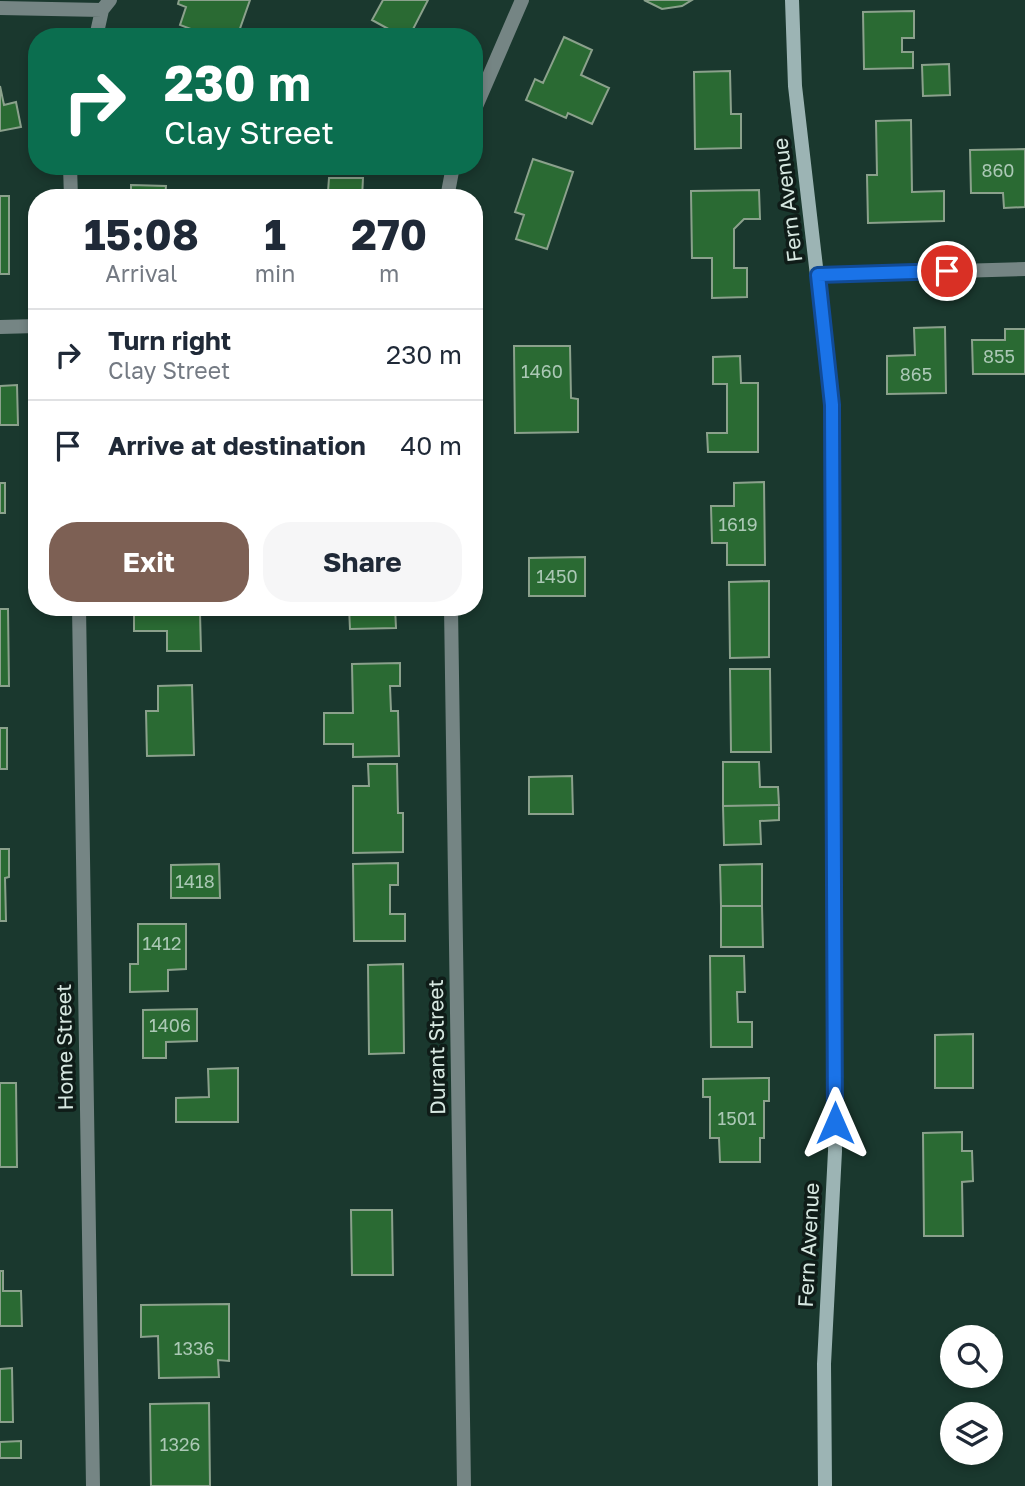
<!DOCTYPE html>
<html lang="en">
<head>
<meta charset="utf-8">
<style>
  :root { --surface:#fff; --page:#f6f6f7; --text:#1f2937; --muted:#747a83; --line:#e0e1e3; --accent:#7d6054 }
  body { margin:0; font-family:"Golos Text",sans-serif; background:var(--page); color:var(--text); height:100vh; display:flex; flex-direction:column; font-size:26px; white-space:nowrap }
  * { box-sizing:border-box; margin:0 }
  p { font-size:23px; color:var(--muted) }
  .icon { flex:none; width:38px; height:38px; fill:none; stroke:currentColor; stroke-width:2; stroke-linecap:round; stroke-linejoin:round }
  .map { position:relative; flex:1; overflow:hidden }
  .details { position:absolute; left:28px; top:189px; width:455px; height:427px; display:flex; flex-direction:column; background:var(--surface); border-radius:28px; box-shadow:0 4px 10px #0003 }
  .details>* { flex:none }
  .hud { position:absolute; left:28px; top:28px; width:455px; height:147px; border-radius:28px; box-shadow:0 4px 10px #0003; background:#0b6e4f; color:#fff; overflow:hidden }
  .controls { position:absolute; left:940px; top:1325px; display:grid; gap:14px }
  .controls a { display:grid; place-items:center; width:63px; height:63px; border-radius:50%; background:var(--surface); box-shadow:0 4px 10px #0003; font-size:35px }
  .pin { position:absolute; display:grid; place-items:center; width:60px; height:60px; color:#fff; margin:-30px; border:4px solid #fff; border-radius:50%; box-shadow:0 2px 7px #0007 }
  .me { position:absolute; width:77px; margin:-38px; rotate:0deg; stroke-linejoin:round; filter:drop-shadow(0 0 5px #0008) }
  .turn { display:flex; align-items:center; gap:24px; height:147px; padding:0 21px; font-size:32px }
  .turn .icon { width:91px; height:91px; stroke-width:2.5 }
  .turn b { display:block; font-size:49px; line-height:60px }
  .eta { display:flex; justify-content:space-evenly; align-items:center; height:119px; text-align:center }
  .eta b { font-size:42px; font-weight:700; line-height:49px }
  .action { display:flex; gap:14px; margin-top:auto; padding:14px 21px }
  .action a { flex:1; height:80px; border-radius:28px; background:var(--accent); color:#fff; font-size:28px; font-weight:700; line-height:80px; text-align:center }
  .action a+a { background:var(--page); color:var(--text) }
  ul { padding:0; list-style:none }
  li { display:flex; align-items:center; gap:21px; height:91px; padding:0 21px; border-top:2px solid var(--line) }
  li div { flex:1 }
  li b { display:block; font-size:26px }
  li em { font-style:normal }
  .map>svg:first-child { display:block }
  .building { fill:#2a6a33; stroke:#8ba18c; stroke-width:2 }
  .lines { fill:none; stroke-linecap:round; stroke-linejoin:round }
  .street { stroke:#758584; stroke-width:14 }
  .secondary { stroke:#9cb4b4; stroke-width:14 }
  .route-casing { stroke:#114b97; stroke-width:18 }
  .route { stroke:#1a73e8; stroke-width:12 }
  .labels { text-anchor:middle; stroke-width:7; stroke-linejoin:round; paint-order:stroke }
  .number-label { font-size:18px; fill:#abc8b5 }
  .street-label { font-size:21px; fill:#d6e7e0; stroke:#0f1c18 }
</style>
</head>
<body>
<div class="map">
<svg width="1025" height="1486" viewBox="0 0 1025 1486">
  <rect width="100%" height="100%" fill="#1a382e"/>
  <path class="building" d="M179 0H250L237 37H212L180 25 186 7 178 4Z
    M383 0H428L409 37H403L372 20Z
    M644 0H692L682 6 662 9Z
    M914 11V38H902V52H913V68L864 69 863 12Z
    M564 37 592 50 581 75 609 88 592 124 568 113 566 118 526 100 535 79 543 83Z
    M949 64 950 95 923 96 922 65Z
    M730 71 731 114H741V148L695 149 694 72Z
    M0 86 4 105 16 102 21 127 0 131Z
    M911 120 912 192 944 191V221L868 223 867 175H877L876 121Z
    M1025 149V207L1004 208 1003 193H971L970 150Z
    M533 159 573 172 547 249 516 239 524 215 515 212Z
    M329 178H363L362 198H318V192H328Z
    M131 185 166 186 165 198H131Z
    M759 190 760 219H744L734 229V268H747V297L712 298V258H692L691 191Z
    M0 196H9V274H0Z
    M945 327 946 393 887 394V356L915 355 914 328Z
    M1005 329H1025V374H973L972 340H1005Z
    M514 346H570L571 398 578 399V432L515 433Z
    M740 356 741 383H758V452H708L707 433H727V384H713V357Z
    M17 385 18 425H0V386Z
    M764 482 765 565H727V543H712L711 506H734V483Z
    M0 483H5V513H0Z
    M585 557V596H529V558Z
    M769 581V657L730 658 729 582Z
    M134 607H213V613H200L201 651H167V631H134Z
    M349 607H395L396 628 350 629Z
    M0 609H8L9 686H0Z
    M400 663V686H390L391 711H398L399 756 353 757V744H324V713H353L352 664Z
    M730 669H770L771 752H731Z
    M192 685 194 755 147 756 146 711H158V686Z
    M0 728H7V769H0Z
    M723 762H759L760 787H778L779 805 723 806Z
    M368 764H397L398 813H403V852L353 853V786H369Z
    M572 776 573 814H529V777Z
    M779 805V820L760 821 761 844 724 845 723 806Z
    M0 849H9V877L5 878 6 921H0Z
    M398 863V885H390V914H405V941H354L353 864Z
    M219 864 220 898H171V865Z
    M762 864V906H721L720 865Z
    M721 906H762L763 947H721Z
    M138 924H186V969L168 970V991L130 992V964H138Z
    M710 956H744L745 992H737L738 1022H752V1047H711Z
    M403 964 404 1053 369 1054 368 965Z
    M197 1009V1041L166 1042V1058H143V1010Z
    M973 1034V1088H935V1035Z
    M238 1068V1122H176V1098L209 1097 208 1069Z
    M769 1078V1101H764V1138H760V1162H720L719 1138H710V1097H703V1079Z
    M0 1083H16L17 1167H0Z
    M962 1132V1151H972L973 1181 962 1182 963 1236H924L923 1133Z
    M351 1210H392L393 1275H352Z
    M0 1271H3V1291H21L22 1326H0Z
    M229 1304V1361L218 1360 219 1377 159 1378 158 1336 141 1337V1305Z
    M12 1368 13 1422H0V1369Z
    M209 1403 210 1486H151L150 1404Z
    M21 1441V1458H0V1442Z"/>
  <g class="lines">
    <path class="street" d="M0 8 102 10
      M96 37 102 10 110 0
      M474 111 522 0
      M70 166 71 198
      M447 198 453 166
      M818 275 1025 269
      M0 327 37 326
      M79 607 93 1486
      M451 607 464 1486"/>
    <path class="secondary" d="M792 0 795 86 832 405 835 1151 824 1364 825 1486"/>
  </g>
  <g class="lines">
    <defs>
      <path id="route" d="M835 1123 832 405 818 275 947 271"/>
    </defs>
    <use href="#route" class="route-casing"/>
    <use href="#route" class="route"/>
  </g>
  <g class="labels">
    <g class="number-label">
      <text x="998" y="177">860</text>
      <text x="999" y="363">855</text>
      <text x="542" y="378">1460</text>
      <text x="916" y="381">865</text>
      <text x="738" y="531">1619</text>
      <text x="557" y="583">1450</text>
      <text x="195" y="888">1418</text>
      <text x="162" y="950">1412</text>
      <text x="170" y="1032">1406</text>
      <text x="737" y="1125">1501</text>
      <text x="194" y="1355">1336</text>
      <text x="180" y="1451">1326</text>
    </g>
    <g class="street-label">
      <text transform="translate(788 200) rotate(-97)" y="7">Fern Avenue</text>
      <text transform="translate(65 1047) rotate(-91)" y="7">Home Street</text>
      <text transform="translate(437 1047) rotate(-91)" y="7">Durant Street</text>
      <text transform="translate(809 1245) rotate(-87)" y="7">Fern Avenue</text>
    </g>
  </g>
</svg>
<div class="controls">
<a><svg class="icon" aria-label="search" viewBox="0 0 24 24"><circle cx="10" cy="10" r="6"/><path d="M15 15l6 6"/></svg></a>
<a><svg class="icon" aria-label="layers" viewBox="0 0 24 24"><path d="M12 4l9 5-9 5-9-5zM3 14l9 5 9-5"/></svg></a>
</div>
<div class="pin" style="left:947px;top:271px;background:#d93025"><svg class="icon" aria-label="arrive" viewBox="0 0 24 24"><path d="M6 21V4h12l-3 4 3 4H6"/></svg></div>
<svg class="me" style="left:835px;top:1123px" viewBox="-20 -20 40 40"><path d="M0-17L14 15 0 8-14 15z" fill="#1a73e8" stroke="#fff" stroke-width="4"/></svg>
<div class="hud">
<div class="turn"><svg class="icon" aria-label="right" viewBox="0 0 24 24"><path d="M7 20v-9h11M14 6l5 5-5 5"/></svg><div><b>230 m</b>Clay Street</div></div>
</div>
<section class="details">
<div class="eta">
<div><b>15:08</b><p>Arrival</p></div>
<div><b>1</b><p>min</p></div>
<div><b>270</b><p>m</p></div>
</div>
<ul>
<li><svg class="icon" aria-label="right" viewBox="0 0 24 24"><path d="M7 20v-9h11M14 6l5 5-5 5"/></svg><div><b>Turn right</b><p>Clay Street</p></div><em>230 m</em></li>
<li><svg class="icon" aria-label="arrive" viewBox="0 0 24 24"><path d="M6 21V4h12l-3 4 3 4H6"/></svg><div><b>Arrive at destination</b></div><em>40 m</em></li>
</ul>
<div class="action"><a>Exit</a><a>Share</a></div>
</section>
</div>
</body>
</html>
